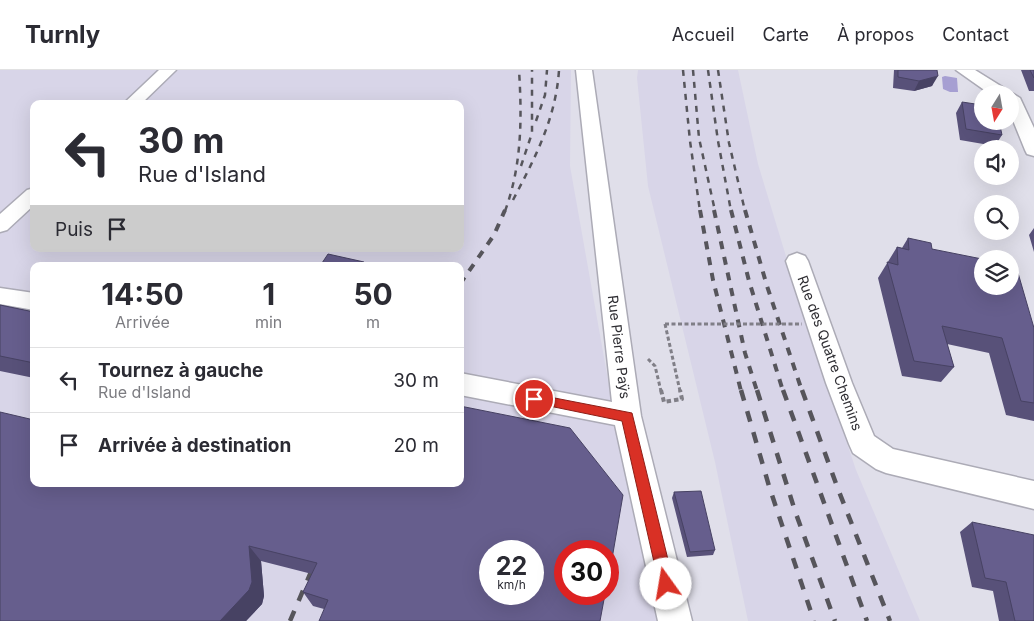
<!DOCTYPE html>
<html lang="fr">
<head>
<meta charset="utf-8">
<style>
  :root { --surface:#fff; --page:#f7f7f7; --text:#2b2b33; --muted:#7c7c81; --line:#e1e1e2 }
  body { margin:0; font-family:Inter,sans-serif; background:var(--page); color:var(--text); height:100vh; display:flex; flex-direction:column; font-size:19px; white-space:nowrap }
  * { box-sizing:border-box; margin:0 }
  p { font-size:16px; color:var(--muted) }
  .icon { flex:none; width:28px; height:28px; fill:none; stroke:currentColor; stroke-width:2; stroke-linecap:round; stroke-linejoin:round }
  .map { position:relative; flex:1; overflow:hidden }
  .panel { position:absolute; left:30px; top:192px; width:434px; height:225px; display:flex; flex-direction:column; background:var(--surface); border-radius:10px; box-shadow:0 5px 20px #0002 }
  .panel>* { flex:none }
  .hud { position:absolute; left:30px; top:30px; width:434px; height:152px; border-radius:10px; box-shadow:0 5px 20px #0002; background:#fff; color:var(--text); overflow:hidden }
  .needle { width:32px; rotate:191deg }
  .fabs { position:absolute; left:974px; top:15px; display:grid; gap:10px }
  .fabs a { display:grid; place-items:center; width:45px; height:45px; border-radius:50%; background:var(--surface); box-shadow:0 5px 20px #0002; font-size:25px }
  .speed { position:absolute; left:479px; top:470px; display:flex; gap:10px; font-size:25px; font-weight:700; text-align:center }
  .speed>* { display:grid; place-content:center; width:65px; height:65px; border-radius:50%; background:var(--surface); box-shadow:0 5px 20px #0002; line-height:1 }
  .speed small { font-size:12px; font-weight:400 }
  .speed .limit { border:8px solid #d22; background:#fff; color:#111 }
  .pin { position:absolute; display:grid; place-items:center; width:42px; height:42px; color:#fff; margin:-21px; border:2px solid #fff; border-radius:50%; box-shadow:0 1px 5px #0007 }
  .me { position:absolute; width:55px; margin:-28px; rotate:347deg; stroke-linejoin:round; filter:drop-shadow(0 0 4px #0008) }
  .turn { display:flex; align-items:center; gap:18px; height:105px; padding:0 25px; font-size:22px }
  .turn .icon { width:65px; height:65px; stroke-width:2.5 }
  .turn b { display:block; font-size:35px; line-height:42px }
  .then { display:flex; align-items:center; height:48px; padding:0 25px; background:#0003; gap:10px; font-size:19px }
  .eta { display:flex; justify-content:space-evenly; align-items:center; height:85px; text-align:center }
  .eta b { font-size:30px; font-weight:700; line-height:35px }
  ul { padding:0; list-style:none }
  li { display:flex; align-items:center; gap:15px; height:65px; padding:0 25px; border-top:1px solid var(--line) }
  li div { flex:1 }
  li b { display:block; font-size:19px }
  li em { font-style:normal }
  header { display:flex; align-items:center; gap:30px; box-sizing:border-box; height:70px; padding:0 25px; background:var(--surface); border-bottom:1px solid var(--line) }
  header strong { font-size:24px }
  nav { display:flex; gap:28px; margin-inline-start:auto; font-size:18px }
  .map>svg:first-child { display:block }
  .built { fill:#d8d5e8; fill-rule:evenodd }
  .water { fill:#a69fd2 }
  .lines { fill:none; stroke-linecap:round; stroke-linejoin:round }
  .minor-casing { stroke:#acabb6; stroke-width:3 }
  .path-far1 { stroke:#807f87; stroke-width:3; stroke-dasharray:4 2.5; stroke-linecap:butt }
  .path { stroke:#807f87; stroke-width:4; stroke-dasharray:4.5 3; stroke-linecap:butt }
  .minor { fill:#fff; fill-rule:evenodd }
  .rail-far2 { stroke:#56555b; stroke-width:2.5; stroke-dasharray:6 6; stroke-linecap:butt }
  .rail-far1 { stroke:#56555b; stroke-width:4; stroke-dasharray:8 8; stroke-linecap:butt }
  .rail { stroke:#56555b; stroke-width:4.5; stroke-dasharray:11 11; stroke-linecap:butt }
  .path-bridge { stroke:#807f87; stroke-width:3; stroke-dasharray:4 2.5; stroke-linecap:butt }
  .wall { fill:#585179 }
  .shaded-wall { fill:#474263 }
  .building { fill:#665e8d; stroke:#474263; fill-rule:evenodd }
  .route { fill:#d93025; stroke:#8d1f18 }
  .labels { text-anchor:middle; stroke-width:5; stroke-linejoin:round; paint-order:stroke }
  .street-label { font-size:14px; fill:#2f2e33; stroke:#fff }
</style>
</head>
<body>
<header>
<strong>Turnly</strong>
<nav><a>Accueil</a><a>Carte</a><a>À propos</a><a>Contact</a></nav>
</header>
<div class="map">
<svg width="1034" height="551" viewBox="0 0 1034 551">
  <rect width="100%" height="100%" fill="#e0dfea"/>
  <path class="built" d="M0 0H571L570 96 619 372 658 551H0ZM34 34H460V179H34ZM34 196H460V414H34ZM490 481H532V524H490ZM565 481H608V524H565Z
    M638 0H738L758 94 802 239 856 400 920 551H748L715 392 648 116 637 8Z"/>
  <path class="water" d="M945 6 957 8 958 22H950L943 19 942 7Z"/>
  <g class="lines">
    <defs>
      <path id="minor" d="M159 0H176L141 34H123Z
        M576 0H592L641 346 692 551H658L615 355 460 325V303L612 332Z
        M956 0H975L1020 28 1034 58V86L1027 84 1025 80 1010 43V24H990Z
        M34 118V135L7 160 0 162V144L27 120Z
        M797 183 805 186 808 191 852 313 874 366 893 379 1034 411V439L886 403 876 399 853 383 849 374 826 313 786 191 789 186Z
        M0 218 34 223V240L0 234Z"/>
    </defs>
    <use href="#minor" class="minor-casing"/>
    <path class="path-far1" d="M665 254 680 321
      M648 289 655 296 661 321"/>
    <path class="path" d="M661 320 664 332 682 329 680 320"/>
    <use href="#minor" class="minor"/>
    <path class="rail-far2" d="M683 0 690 71 700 141
      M693 0 699 68 715 141
      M708 0 718 71 731 141
      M718 0 729 73 745 141
      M536 51 545 25 547 0
      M521 96 532 63V0
      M513 130C535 88 556 48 559 0
      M505 141C522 95 522 48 519 0"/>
    <path class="rail-far1" d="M700 140 713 210 741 321
      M714 140 745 283 757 321
      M731 140 749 211 783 321
      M745 140 767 216 802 321
      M460 214 494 165 505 140"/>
    <path class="rail" d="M741 320 769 416 814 551
      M757 320 795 441 835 551
      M783 320 867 551
      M802 320 838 419 890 551
      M290 551 316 490"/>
    <path class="path-bridge" d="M665 254H802"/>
  </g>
  <path class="wall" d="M894 0H937L932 16 914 21 893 18Z
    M1021 0H1034V21H1029Z
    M962 32 1002 65 995 76 960 70 956 43Z
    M1034 158V182L1029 165Z
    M908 168 932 179 1034 258V351L1006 345 989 283 947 274 954 297 941 312 902 306 878 208 897 177 902 178Z
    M0 235 34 242V308L0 301Z
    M34 414H460L324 539 313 536 303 522 312 504 261 491 264 526 262 534 246 551H0Z
    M674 422 715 480 713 485 687 487 672 428Z
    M972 452 1034 551H999L993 521 972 517 960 462Z"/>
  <path class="shaded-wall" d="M938 6 932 16 914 21 919 11Z
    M249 476 261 491 264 526 262 534 246 551H220Z"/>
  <path class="building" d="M898 0H937L938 6 919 11 898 7Z
    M1030 0H1034V8Z
    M962 32 982 35V51H999L1002 65 966 59Z
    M908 168 931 173 932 179 982 189V216H1010V194L1016 196 1034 258V333L1021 331 1002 268 942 256 954 297 914 291 887 192 898 195 897 177 909 180Z
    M328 184 364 192 361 196H320Z
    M0 235 34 242V293L0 286Z
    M460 336 570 358 623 425 608 512V481H565V524H605L600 551H319L328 530 303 522 317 493 249 476 252 512 249 520 220 551H0V342L34 350V414H460ZM490 481H532V524H490Z
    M701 421 715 480 690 482 674 422Z
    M972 452 1034 465V551H1015L1006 512 985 508Z"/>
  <path class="route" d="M534 324 632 343 674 514 671 519 666 521 661 519 659 514 622 351 530 332 528 329 530 325Z"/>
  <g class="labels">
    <g class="street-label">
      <text transform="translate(619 277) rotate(83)" y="5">Rue Pierre Paÿs</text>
      <text transform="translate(830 283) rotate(70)" y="5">Rue des Quatre Chemins</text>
    </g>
  </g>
</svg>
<div class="fabs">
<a><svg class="needle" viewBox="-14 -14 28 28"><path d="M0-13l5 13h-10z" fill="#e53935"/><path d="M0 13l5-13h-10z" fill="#7c7c81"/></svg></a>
<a><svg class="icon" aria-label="sound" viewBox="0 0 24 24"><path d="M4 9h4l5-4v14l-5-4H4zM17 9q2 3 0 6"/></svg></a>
<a><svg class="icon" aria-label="search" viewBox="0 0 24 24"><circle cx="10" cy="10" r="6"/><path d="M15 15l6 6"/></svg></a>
<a><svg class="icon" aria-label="layers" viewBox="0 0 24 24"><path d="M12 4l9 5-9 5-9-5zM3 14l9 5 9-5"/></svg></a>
</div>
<div class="speed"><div>22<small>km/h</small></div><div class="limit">30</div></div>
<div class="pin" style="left:534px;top:329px;background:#d93025"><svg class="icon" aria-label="arrive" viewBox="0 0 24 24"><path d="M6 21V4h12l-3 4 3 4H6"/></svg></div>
<svg class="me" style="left:666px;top:514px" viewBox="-20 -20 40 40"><circle r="19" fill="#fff"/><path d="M0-13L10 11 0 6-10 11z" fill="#d93025"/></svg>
<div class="hud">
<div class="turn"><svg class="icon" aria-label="left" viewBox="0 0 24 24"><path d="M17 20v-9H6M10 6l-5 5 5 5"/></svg><div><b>30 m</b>Rue d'Island</div></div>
<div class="then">Puis<svg class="icon" aria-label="arrive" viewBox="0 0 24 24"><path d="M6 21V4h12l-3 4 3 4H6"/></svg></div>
</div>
<section class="panel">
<div class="eta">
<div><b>14:50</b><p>Arrivée</p></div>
<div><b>1</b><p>min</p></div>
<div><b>50</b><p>m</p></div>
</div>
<ul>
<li><svg class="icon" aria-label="left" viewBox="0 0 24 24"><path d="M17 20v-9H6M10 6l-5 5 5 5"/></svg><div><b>Tournez à gauche</b><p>Rue d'Island</p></div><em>30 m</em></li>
<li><svg class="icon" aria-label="arrive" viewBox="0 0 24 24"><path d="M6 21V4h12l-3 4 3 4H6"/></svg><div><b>Arrivée à destination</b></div><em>20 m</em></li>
</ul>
</section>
</div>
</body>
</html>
